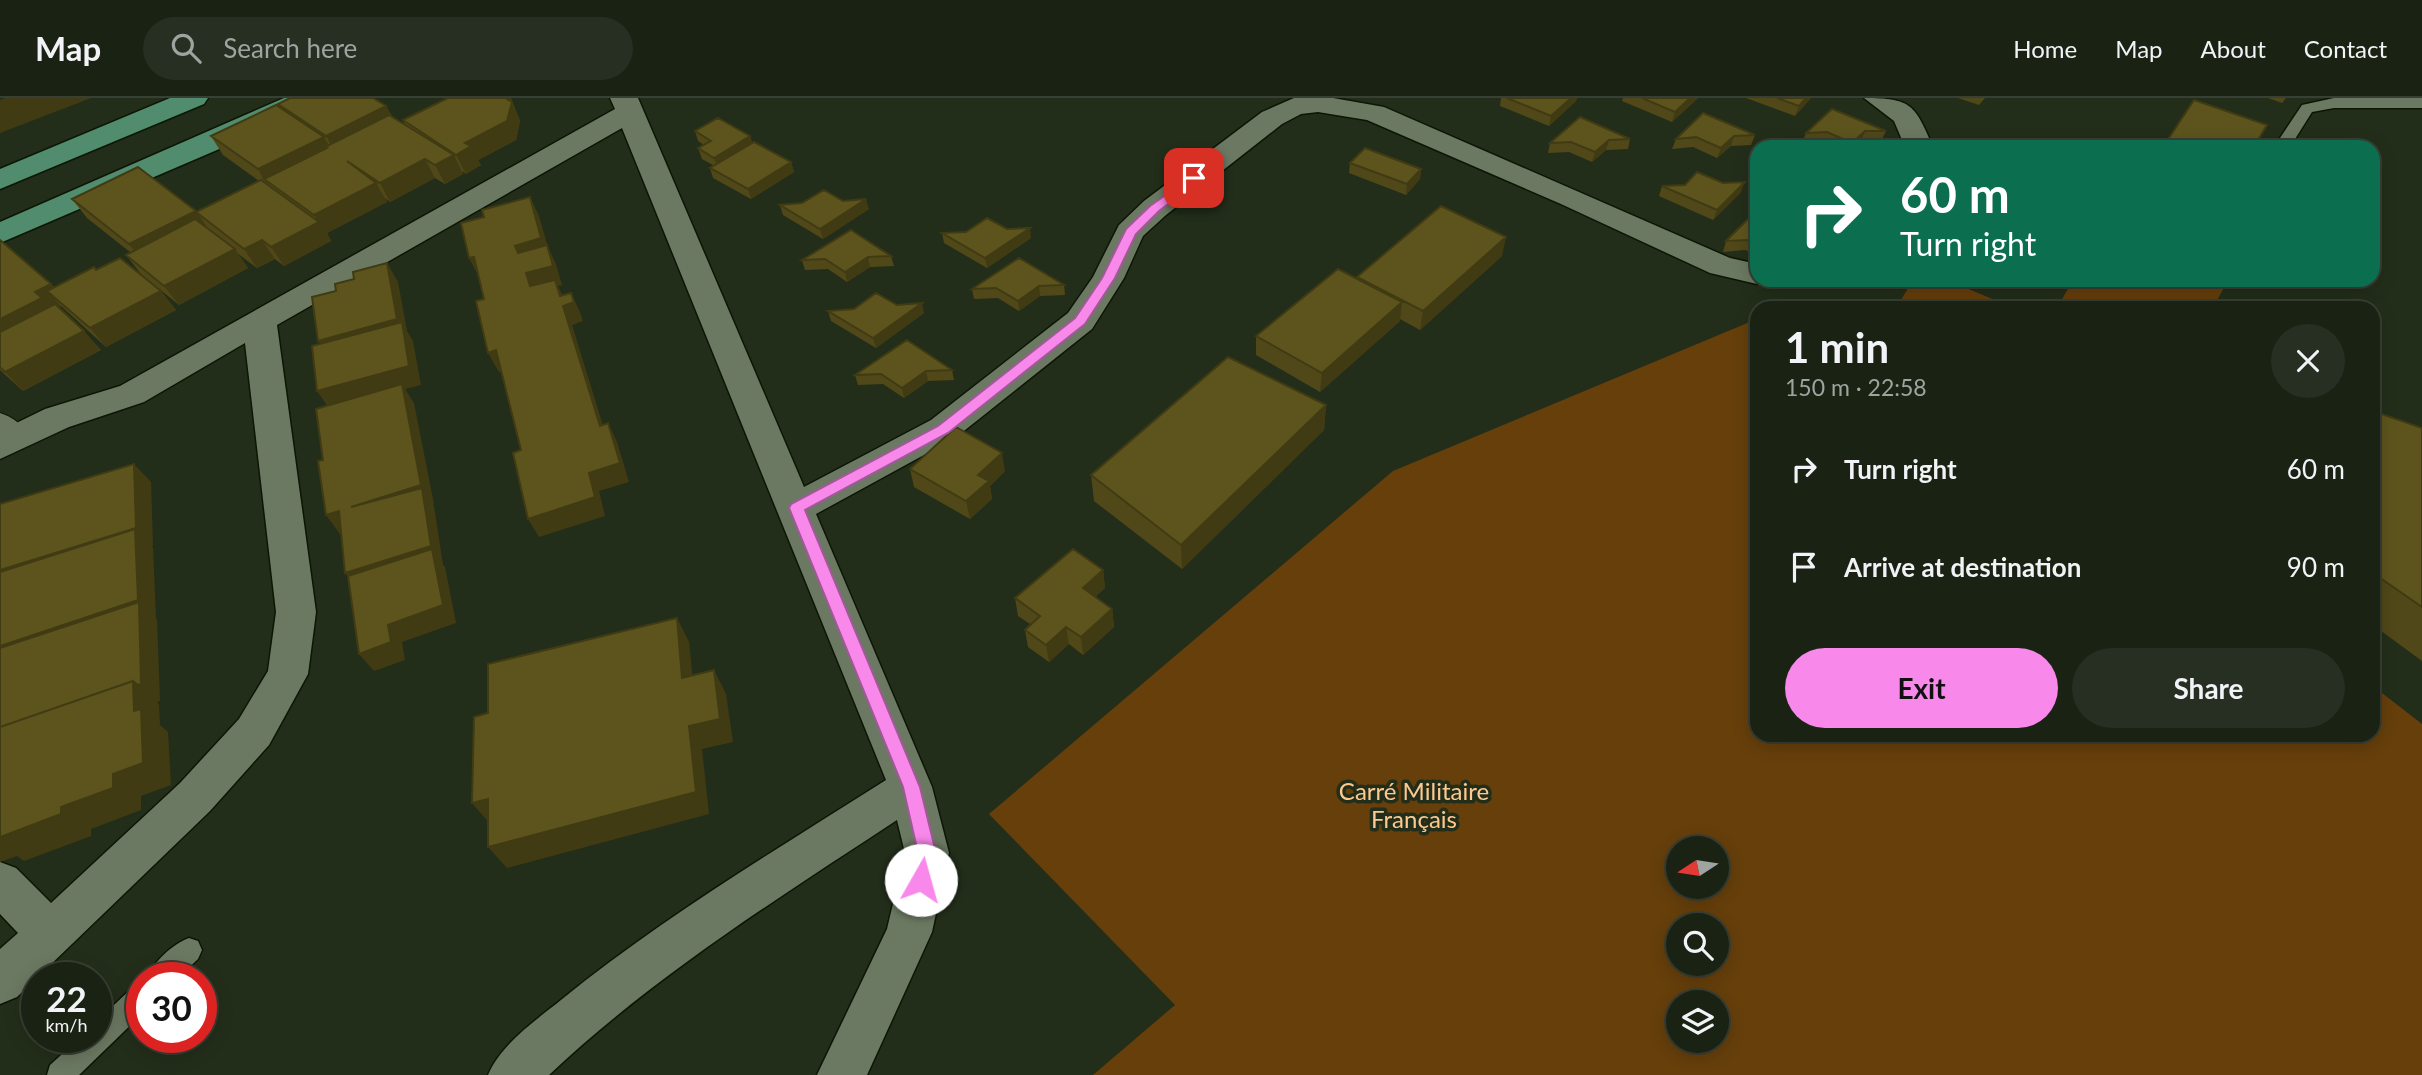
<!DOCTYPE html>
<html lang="en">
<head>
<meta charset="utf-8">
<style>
  :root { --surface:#1a2214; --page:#272f22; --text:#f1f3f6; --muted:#9fa4a0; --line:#383f34; --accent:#f888ea }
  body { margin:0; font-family:Lato,sans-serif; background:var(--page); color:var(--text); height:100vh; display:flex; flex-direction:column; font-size:26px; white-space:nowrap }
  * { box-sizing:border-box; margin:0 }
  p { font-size:23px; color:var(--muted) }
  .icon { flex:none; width:38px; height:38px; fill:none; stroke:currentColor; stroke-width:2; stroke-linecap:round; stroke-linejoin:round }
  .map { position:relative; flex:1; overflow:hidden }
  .side { position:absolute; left:1750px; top:203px; width:630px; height:441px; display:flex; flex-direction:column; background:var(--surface); border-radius:21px; box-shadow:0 4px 18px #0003,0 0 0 2px var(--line) }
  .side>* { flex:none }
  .hud { position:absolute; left:1750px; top:42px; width:630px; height:147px; border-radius:21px; box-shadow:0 4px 18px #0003,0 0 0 2px var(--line); background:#0b6e4f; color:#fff; overflow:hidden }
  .needle { width:46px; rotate:258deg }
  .buttons { position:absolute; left:1666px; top:738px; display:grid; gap:14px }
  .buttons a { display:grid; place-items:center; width:63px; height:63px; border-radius:50%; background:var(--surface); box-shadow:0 4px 18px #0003,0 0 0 2px var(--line); font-size:35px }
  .speed { position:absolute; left:21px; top:864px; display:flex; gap:14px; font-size:35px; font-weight:700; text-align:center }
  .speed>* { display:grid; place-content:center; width:91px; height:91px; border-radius:50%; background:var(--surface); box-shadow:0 4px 18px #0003,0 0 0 2px var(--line); line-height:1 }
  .speed small { font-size:18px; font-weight:400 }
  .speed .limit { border:10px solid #d22; background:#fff; color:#111 }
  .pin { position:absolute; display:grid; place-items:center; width:60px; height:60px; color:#fff; margin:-30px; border-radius:14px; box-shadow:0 4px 10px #0006 }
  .me { position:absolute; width:77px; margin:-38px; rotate:7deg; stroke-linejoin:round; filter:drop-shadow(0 0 5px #0008) }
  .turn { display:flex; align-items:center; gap:24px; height:147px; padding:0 35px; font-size:32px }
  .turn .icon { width:91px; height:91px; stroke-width:2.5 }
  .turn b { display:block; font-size:49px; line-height:60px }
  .round { display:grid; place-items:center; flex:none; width:74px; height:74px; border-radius:37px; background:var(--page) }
  .headline { display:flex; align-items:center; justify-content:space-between; height:119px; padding:0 35px }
  h1 { font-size:42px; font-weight:700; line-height:52px }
  .action { display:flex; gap:14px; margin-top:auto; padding:14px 35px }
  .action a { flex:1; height:80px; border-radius:42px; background:var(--accent); color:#111; font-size:28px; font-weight:700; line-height:80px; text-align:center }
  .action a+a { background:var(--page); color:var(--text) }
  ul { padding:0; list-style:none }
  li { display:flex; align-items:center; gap:21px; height:98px; padding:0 35px }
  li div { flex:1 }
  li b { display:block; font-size:26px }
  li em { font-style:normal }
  header { display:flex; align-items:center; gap:42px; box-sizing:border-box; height:98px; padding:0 35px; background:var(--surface); border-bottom:2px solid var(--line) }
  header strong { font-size:33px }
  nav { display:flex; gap:38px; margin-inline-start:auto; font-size:24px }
  .search { width:490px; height:63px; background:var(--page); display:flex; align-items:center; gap:18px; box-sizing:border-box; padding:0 24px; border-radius:38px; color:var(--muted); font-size:26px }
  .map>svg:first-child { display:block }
  .green { fill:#663f0b; fill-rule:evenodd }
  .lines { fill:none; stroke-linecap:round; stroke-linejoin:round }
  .service-casing { stroke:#0c1604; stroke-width:3 }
  .pedestrian-casing { stroke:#0c1604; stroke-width:2 }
  .minor-casing { stroke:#0c1604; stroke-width:3 }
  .primary-casing { stroke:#0c1604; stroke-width:3 }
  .service { fill:#6c7962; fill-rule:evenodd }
  .pedestrian { fill:#6c7962; fill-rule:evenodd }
  .minor { fill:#6c7962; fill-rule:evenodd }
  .primary { fill:#508c6d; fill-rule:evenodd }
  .wall { fill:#504819 }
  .shaded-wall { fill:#413b14 }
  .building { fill:#5d541d; stroke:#413b14; stroke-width:2 }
  .route { fill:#f888ea; stroke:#a15898; stroke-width:2 }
  .labels { text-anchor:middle; stroke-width:7; stroke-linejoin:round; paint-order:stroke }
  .park-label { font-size:24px; fill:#fdc990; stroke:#232e1a }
</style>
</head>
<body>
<header>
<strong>Map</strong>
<div class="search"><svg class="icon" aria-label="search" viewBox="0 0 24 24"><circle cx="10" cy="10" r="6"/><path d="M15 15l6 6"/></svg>Search here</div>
<nav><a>Home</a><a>Map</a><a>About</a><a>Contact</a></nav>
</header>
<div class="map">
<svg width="2422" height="977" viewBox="0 0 2422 977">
  <rect width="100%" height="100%" fill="#232e1a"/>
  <path class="green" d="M1913 182H1947L2014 210H1896Z
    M2073 182H2228L2213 210H2057Z
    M1757 221V637H2373V588L2422 626V977H1093L1175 907 989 716 1393 373ZM1678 751H1717V789H1678ZM1678 828H1717V866H1678ZM1678 905H1717V943H1678Z"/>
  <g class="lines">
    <defs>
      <path id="service" d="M2334 0H2422V10H2334L2312 14 2290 49H2274L2302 7Z
        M189 840 198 843 202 852 198 861 178 880H147C153 864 173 846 189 840Z
        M142 885V916L79 977H47L50 967 80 940H96V924L133 889Z"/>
      <path id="pedestrian" d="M0 315C13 319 23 327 29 339L25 346 15 349 0 342Z"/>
      <path id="minor" d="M610 0H638L804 389 931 322 1068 215 1093 179 1119 127 1144 103 1262 14 1294 0H1333L1384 9 1730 160 1757 166V182H1769L1757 186 1710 175 1561 106 1367 22 1318 14 1301 16 1282 26 1166 117 1143 138 1124 180 1092 231 955 340 816 416 932 689 949 755 932 834 867 977H817L887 831 905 755 897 722C777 801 654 878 549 977H488C501 946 535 923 561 902 663 819 776 752 886 682L622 30 277 227 316 514 308 576 269 647 210 713 17 899 0 906V851L18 835 0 816V764L16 770 51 805 180 685 239 621 268 573 276 514 245 245 144 304 69 329 0 361V333L45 311 120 288 615 11Z
        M1864 0C1912 0 1915 7 1933 49H1905L1894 23Z"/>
      <path id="primary" d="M170 0H208L204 6 0 91V71Z
        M284 0H320L316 6 224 49 0 145V124Z"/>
    </defs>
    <use href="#service" class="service-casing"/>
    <use href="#pedestrian" class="pedestrian-casing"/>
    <use href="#minor" class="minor-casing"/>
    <use href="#primary" class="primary-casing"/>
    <use href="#service" class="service"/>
    <use href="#pedestrian" class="pedestrian"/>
    <use href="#minor" class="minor"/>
    <use href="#primary" class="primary"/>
  </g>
  <path class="wall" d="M448 0H511L520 23 516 42 478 62 481 67 466 76 462 73 463 76 445 86 435 80 390 104 385 100 387 104 327 135 331 143 284 168 275 161 257 170 237 155 248 170 179 207 141 176 126 157 130 154 87 120 72 101 196 113 197 114 259 83 223 57 211 38 280 9 278 6 386 8 392 18 405 27 403 22Z
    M1501 0H1577L1576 3 1549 28 1500 8Z
    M1623 0H1698L1672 24 1622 3Z
    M1746 0H1811L1795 18Z
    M1958 0H1985L1979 7Z
    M2268 0H2286L2282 5Z
    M695 33 750 38 752 45 791 64 794 74 751 101 713 80 710 70 713 67 702 61 698 50 704 47 698 43Z
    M1886 33 1881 43H1861L1855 49H1834L1823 44 1802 45 1806 35Z
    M1755 37 1751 47 1731 48 1717 60 1693 49 1672 51 1676 41Z
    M1630 41 1628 51 1606 52 1592 64 1569 54 1548 55 1550 45Z
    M1350 65 1421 71 1420 81 1406 97 1349 75Z
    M1662 88 1741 94 1713 122 1659 98Z
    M843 103 869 111 823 141 783 117 780 107Z
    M1757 115V157L1745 152 1723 154 1726 143Z
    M1007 131 1031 140 987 170 944 145 942 135Z
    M0 142 54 189 96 172 161 193 176 212 106 249 61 208 58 210 101 252 23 293 0 272Z
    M891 158 894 168 870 169 847 184 828 171 805 172 802 162Z
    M1502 158 1420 232 1400 221V223L1320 294 1256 257V238L1357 180V179Z
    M1064 187 1065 197 1040 198 1019 213 998 200 974 201 972 191Z
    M897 207 924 215 876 250 831 223 828 213Z
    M952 272 954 282 928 283 904 300 883 286 858 287 855 277Z
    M1326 307 1324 332 1182 471 1094 403 1091 377Z
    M2373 313 2422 330V563L2373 527Z
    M910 371 1005 373 990 388 992 401 970 421 914 389Z
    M1103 472 1105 490 1095 499 1112 511 1114 529 1083 557 1069 546 1049 564 1028 549 1025 532 1030 526 1018 518 1015 500Z"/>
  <path class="shaded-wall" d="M5 0H91L0 35V2Z
    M500 0H511L520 23 516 42 478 62 481 67 466 76 456 57Z
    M1571 0H1577L1576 3 1549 28 1551 18Z
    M1690 0H1698L1672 24 1675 14Z
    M1806 0H1811L1795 18 1799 8Z
    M386 8 397 27 337 57 326 38Z
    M1865 33 1861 43 1855 49H1851L1852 45Z
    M750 38 753 48 718 70 714 60Z
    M1734 38 1731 48 1717 60 1721 50Z
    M324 39 335 57 325 49 331 60 264 82 258 71Z
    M1609 42 1606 52 1592 64 1595 54Z
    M454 57 463 76 445 86 435 67Z
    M425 61 435 80 390 104 380 85Z
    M791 64 794 74 751 101 748 91Z
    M1421 71 1420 81 1406 97 1407 86Z
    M1745 84 1741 94 1713 122 1717 112Z
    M376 85 387 104 327 135 331 143 284 168 271 149 318 124 314 117Z
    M530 99 539 118 551 160 518 155 515 148Z
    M866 101 869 111 823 141 820 131Z
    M196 113 209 132 144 165 129 146Z
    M1030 130 1031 140 987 170 985 160Z
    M1506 139 1502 158 1420 232 1423 213Z
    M262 142 275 161 257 170 244 151Z
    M547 147 556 166 562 187 558 188 564 201 571 195 580 214 583 223 572 227 609 347 530 188 526 175Z
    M235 151 248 170 179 207 164 188Z
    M474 159 479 179 469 160Z
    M868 159 870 169 847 184 845 174Z
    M387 165 398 184 407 233 413 243 421 287 405 291 414 305 434 406H433L434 408 443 467 445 469 456 525 402 544 405 562 374 573 359 556 360 493 345 475 365 428 330 312 317 293 331 262 318 243Z
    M51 186 68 205 47 193 61 208 53 212 0 249V221L35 194Z
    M1039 188 1040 198 1019 213 1018 203Z
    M161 193 176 212 106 249 90 230Z
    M1402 204 1400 223 1320 294 1322 275Z
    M922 205 924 215 876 250 873 240Z
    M84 233 101 252 23 293 5 274Z
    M496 252 507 271 499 274 488 255Z
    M926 273 928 283 904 300 902 290Z
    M1326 307 1324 332 1182 471 1181 447Z
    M608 325 617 344 629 384 599 393 605 418 539 439 528 421Z
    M1002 355 1005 373 990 388 992 401 970 421 966 403 978 377Z
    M134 366 151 384 153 448H152L153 450 156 520 157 522 160 603 157 604 159 606 160 627 168 634 171 687 141 698V712L91 731V738L24 763 17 758 0 764V739L61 709 113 676 134 613 133 583 139 526 0 573V472Z
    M339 413 353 432 340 436 326 417Z
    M1103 472 1105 490 1085 508 1083 490Z
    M1112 511 1114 529 1083 557 1081 539Z
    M677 520 689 544 695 603 682 580Z
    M1066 529 1069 546 1049 564 1046 547Z
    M714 572 726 596 733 644 702 651 709 716 507 770 488 749 689 628Z
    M488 701 491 727 472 705Z"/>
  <path class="building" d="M290 0H373L386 8 326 38 278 6Z
    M448 0H505L512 4 507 23 465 45 471 48 456 57 403 22Z
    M1507 0H1571L1551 18Z
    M1642 0H1690L1675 14Z
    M1777 0H1806L1799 8Z
    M2194 2 2267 27 2254 49H2163Z
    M276 7 324 39 258 71 211 38Z
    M1832 11 1886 33H1865L1852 45 1827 34 1806 35Z
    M1703 15 1755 37 1734 38 1721 50 1696 39 1676 41Z
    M389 17 454 57 435 67 425 61 380 85 347 63 376 85 314 117 264 81 327 50 325 49Z
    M1580 19 1630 41 1609 42 1595 54 1571 44 1550 45Z
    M718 20 750 38 714 60 698 50 711 43 695 33Z
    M754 44 791 64 748 91 710 70Z
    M1365 50 1421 71 1407 86 1350 65Z
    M138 69 196 113 129 146 72 101Z
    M1697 74 1723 85 1745 84 1717 112 1662 88 1685 87Z
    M261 82 319 124 271 149 262 142 244 151 196 114Z
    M824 92 843 103 866 101 820 131 780 107 802 105Z
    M530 99 541 140 515 148 518 155 547 147 553 168 526 175 530 188 555 182 560 198 571 195 574 204 563 208 600 328 608 325 620 365 589 375 595 399 528 421 513 355 521 352 496 252 488 255 476 203 484 201 474 159 469 160 461 125 484 119 482 112Z
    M1441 108 1506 139 1423 213 1357 179Z
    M1755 114 1757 115V145L1749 142 1726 143Z
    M987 120 1007 131 1030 130 985 160 942 135 966 134Z
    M195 121 235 151 164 188 126 157Z
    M851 132 891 158 868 159 845 174 825 161 802 162Z
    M0 142 51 186 35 194 42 200 0 221Z
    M120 160 161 193 90 230 47 193 94 169 96 172Z
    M1019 160 1064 187 1039 188 1018 203 996 190 972 191Z
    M387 165 397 221 318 243 312 199 336 193 335 186 354 181 353 174Z
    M1338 171 1402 204 1322 275 1256 238Z
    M876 195 897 207 922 205 873 240 828 213 854 211Z
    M55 206 84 233 5 274 0 269V234Z
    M402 224 409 268 317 293 312 248Z
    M907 242 952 272 926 273 902 290 881 276 855 277Z
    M1228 259 1326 307 1181 447 1091 377Z
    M402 286 421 387 351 409 422 390 431 448 345 475 339 413 326 417 318 363 323 362 316 311Z
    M2373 313 2422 330V509L2373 475Z
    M956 329 1002 355 978 377 989 383 966 403 910 371Z
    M134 366 136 430 0 472V406Z
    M135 431 138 502 0 548V474Z
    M432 451 443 507 388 527 391 544 359 556 348 478Z
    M1073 451 1103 472 1083 490 1112 511 1081 539 1066 529 1046 547 1025 532 1040 518 1015 500Z
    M139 504 141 586 138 587 133 583 0 629V550Z
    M677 520 682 580 714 572 720 621 689 628 696 694 488 749V701L472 705 474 619 488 615V566Z
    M133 583 134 613 141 611 143 665 113 676V690L61 709V716L0 739V629Z"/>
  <path class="route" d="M1194 77 1200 80 1198 83 1159 113 1136 136 1115 180 1085 226 948 335 805 412 920 689 936 755 928 788 921 790 914 788 912 782 918 755 903 689 789 410 791 406 938 328 1075 220 1102 180 1126 131 1150 108Z"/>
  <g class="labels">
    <g class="park-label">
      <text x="1414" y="702">Carré Militaire<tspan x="1414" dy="28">Français</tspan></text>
    </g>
  </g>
</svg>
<div class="buttons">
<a><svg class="needle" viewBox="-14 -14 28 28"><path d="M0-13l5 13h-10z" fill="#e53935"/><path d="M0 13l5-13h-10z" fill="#9fa4a0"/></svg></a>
<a><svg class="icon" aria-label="search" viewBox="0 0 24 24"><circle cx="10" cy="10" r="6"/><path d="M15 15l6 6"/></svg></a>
<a><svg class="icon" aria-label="layers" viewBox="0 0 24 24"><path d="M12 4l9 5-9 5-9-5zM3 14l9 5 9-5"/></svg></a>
</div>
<div class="speed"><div>22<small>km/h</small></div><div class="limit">30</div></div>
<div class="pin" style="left:1194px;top:80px;background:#d93025"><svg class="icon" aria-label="arrive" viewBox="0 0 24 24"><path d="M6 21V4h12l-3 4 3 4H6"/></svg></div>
<svg class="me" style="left:921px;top:782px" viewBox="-20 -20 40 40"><circle r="19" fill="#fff"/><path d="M0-13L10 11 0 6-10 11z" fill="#f888ea"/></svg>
<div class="hud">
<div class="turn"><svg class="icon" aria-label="right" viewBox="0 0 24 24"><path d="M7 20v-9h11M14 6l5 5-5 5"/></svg><div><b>60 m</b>Turn right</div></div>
</div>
<section class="side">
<div class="headline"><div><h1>1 min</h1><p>150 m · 22:58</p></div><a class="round"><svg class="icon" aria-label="close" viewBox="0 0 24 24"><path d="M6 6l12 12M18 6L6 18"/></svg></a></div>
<ul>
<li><svg class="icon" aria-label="right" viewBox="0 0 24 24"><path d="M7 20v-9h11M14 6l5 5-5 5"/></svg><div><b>Turn right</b></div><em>60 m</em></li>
<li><svg class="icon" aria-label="arrive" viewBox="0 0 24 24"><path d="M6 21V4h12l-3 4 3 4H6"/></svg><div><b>Arrive at destination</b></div><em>90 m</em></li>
</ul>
<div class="action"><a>Exit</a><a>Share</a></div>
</section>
</div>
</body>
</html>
